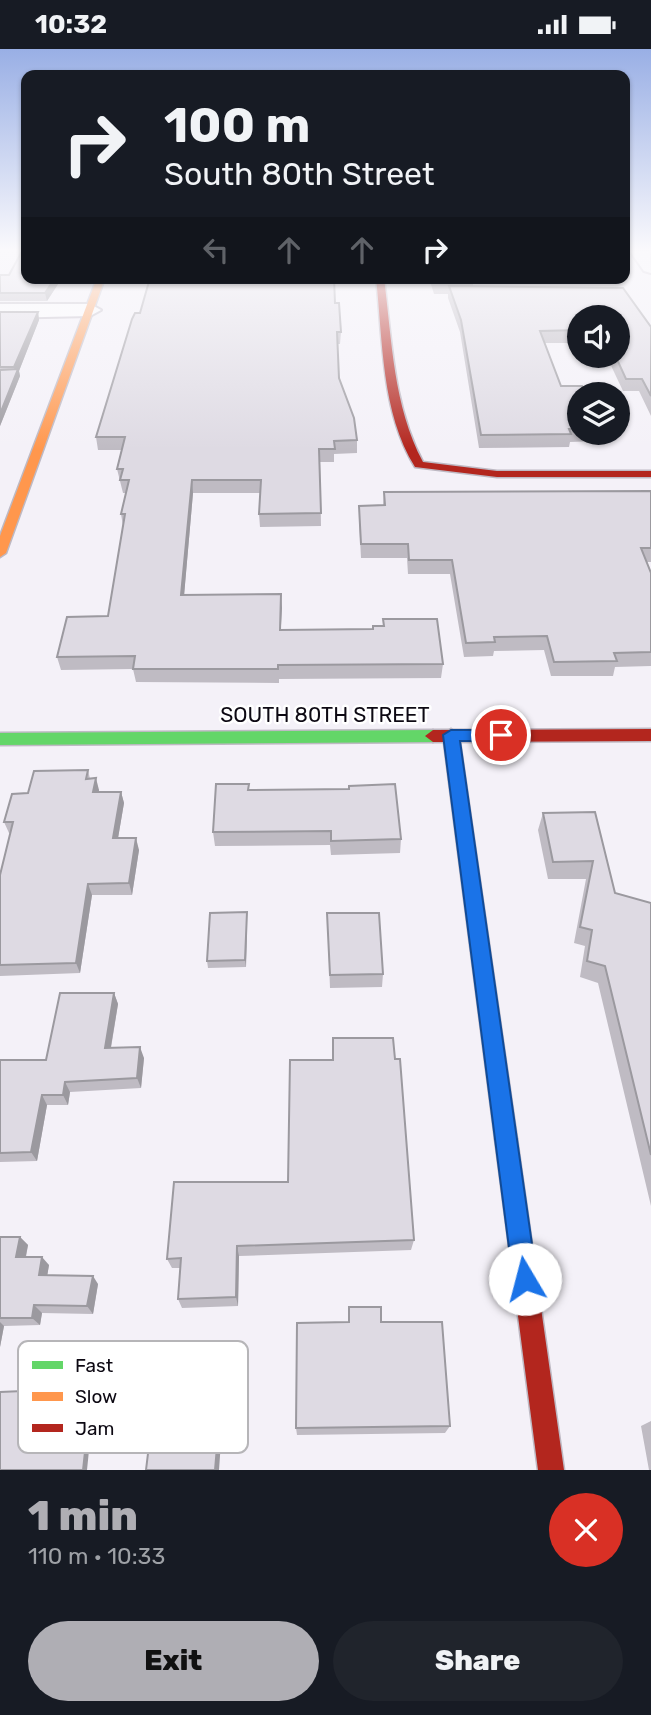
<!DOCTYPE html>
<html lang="en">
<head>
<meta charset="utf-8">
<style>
  :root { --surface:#171b24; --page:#20242c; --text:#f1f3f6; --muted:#9ea1a6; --accent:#afaeb4 }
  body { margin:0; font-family:Rubik,sans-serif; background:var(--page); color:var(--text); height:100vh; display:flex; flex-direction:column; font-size:26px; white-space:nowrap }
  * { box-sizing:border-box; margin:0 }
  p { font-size:23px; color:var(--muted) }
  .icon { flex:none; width:38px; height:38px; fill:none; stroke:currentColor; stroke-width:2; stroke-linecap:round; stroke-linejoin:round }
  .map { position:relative; height:1421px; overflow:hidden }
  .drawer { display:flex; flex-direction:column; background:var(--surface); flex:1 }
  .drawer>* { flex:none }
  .guide { position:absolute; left:21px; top:21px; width:609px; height:214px; border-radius:14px; box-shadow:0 2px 5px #0004; background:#171b24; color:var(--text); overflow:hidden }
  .buttons { position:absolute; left:567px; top:256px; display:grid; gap:14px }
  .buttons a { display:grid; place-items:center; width:63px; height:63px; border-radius:50%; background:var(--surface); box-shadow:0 2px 5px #0004; font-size:35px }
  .pin { position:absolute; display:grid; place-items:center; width:60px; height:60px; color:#fff; margin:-30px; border:4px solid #fff; border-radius:50%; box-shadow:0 2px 7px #0007 }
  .me { position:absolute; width:77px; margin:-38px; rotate:352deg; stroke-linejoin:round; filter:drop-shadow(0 0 5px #0008) }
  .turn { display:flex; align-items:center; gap:24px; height:147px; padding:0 28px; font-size:32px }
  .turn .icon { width:91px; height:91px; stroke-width:2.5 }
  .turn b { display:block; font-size:49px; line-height:60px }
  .lanes { display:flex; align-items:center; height:66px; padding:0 28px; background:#0003; justify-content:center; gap:35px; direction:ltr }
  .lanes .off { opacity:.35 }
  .round { display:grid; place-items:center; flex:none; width:74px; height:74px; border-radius:37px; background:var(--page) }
  .summary { display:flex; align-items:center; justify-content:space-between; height:119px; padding:0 28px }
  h1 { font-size:42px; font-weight:800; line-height:52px; color:var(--accent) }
  .primary-button { display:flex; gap:14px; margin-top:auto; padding:14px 28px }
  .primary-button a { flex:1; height:80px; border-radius:42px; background:var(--accent); color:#111; font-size:28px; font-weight:800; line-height:80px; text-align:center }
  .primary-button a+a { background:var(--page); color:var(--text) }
  .status { display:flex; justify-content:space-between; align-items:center; height:49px; padding:0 35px; background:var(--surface); direction:ltr }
  .status svg { height:19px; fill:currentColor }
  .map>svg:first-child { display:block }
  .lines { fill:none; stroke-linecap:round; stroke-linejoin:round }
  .street-casing { stroke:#beb9c3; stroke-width:4 }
  .fast-casing { stroke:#beb9c3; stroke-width:3 }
  .slow-casing { stroke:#beb9c3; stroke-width:3 }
  .jam-casing { stroke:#beb9c3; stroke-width:3 }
  .street { fill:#fdfdfe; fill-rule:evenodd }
  .fast { fill:#63d668; fill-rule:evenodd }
  .slow { fill:#ff974d; fill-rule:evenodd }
  .jam { fill:#b3261e; fill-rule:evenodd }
  .wall { fill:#bfbbc3 }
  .shaded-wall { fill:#9b999f }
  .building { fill:#dedae3; stroke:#9b999f; stroke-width:2 }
  .route { fill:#1a73e8; stroke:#114b97; stroke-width:2 }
  .labels { text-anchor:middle; stroke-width:5; stroke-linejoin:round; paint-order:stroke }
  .street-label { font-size:21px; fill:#0d0913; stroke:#fff }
  .key { fill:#fff; stroke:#b6b5b8; stroke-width:2 }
  .key-label { font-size:19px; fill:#0d0913 }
</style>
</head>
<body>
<div class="status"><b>10:32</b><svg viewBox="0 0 49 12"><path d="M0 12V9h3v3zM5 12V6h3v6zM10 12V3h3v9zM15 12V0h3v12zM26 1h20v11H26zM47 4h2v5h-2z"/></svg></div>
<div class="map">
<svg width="651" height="1421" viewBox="0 0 651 1421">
  <rect width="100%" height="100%" fill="#f4f1f8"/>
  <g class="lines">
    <defs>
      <path id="street" d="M630 202H650L651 224 644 222Z
        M0 255H90L101 261 90 267 0 269Z"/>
      <path id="fast" d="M433 681 441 687 433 693 0 696V684Z"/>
      <path id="slow" d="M97 229H105L6 504 0 508V487Z
        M451 680 459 686 517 1090 514 1098 506 1101 498 1098 495 1090 443 686Z"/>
      <path id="jam" d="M376 229H384C392 291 393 357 423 413L497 422H651V428H497L415 418C381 363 383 292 376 229Z
        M651 680V692L433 693 425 687 433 681Z
        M506 1079 514 1082 517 1090 564 1421H538L495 1090 498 1082Z"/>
    </defs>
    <use href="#street" class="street-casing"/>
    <use href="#fast" class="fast-casing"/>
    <use href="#slow" class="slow-casing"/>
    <use href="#jam" class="jam-casing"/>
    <use href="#street" class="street"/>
    <use href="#fast" class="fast"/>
    <use href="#slow" class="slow"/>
    <use href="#jam" class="jam"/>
  </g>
  <path class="wall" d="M0 226H9L62 229 47 252H0Z
    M429 229H473V237L623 239 651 278V367L639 342H623L606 306H618V268H579V294H544L561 337H582L585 345H579V383H599L597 392 570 393 569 398 479 399 460 283 448 249V245H434Z
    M335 254 341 283 340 295H337L339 329 357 391V404L334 405V413H320L321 477 260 478 259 465 260 444H193L184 546 281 545V581L373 580 383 577V570L443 615 441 629 279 630V634L136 633 133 620 61 621 57 608 108 567 123 477 121 465 126 444H123L117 420 122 401H98L96 388 140 264Z
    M0 263H38L39 271 19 322 20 327 0 377Z
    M651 442V513H646L651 524V617L615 618 613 627H551L544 601 494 602 493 607 464 608 450 525H408L407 509H361L359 470V457L383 456 384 443Z
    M88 721 90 730 99 741V743H121L124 754 118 789 139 801 132 846H92L80 924 0 927V826L10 784H9L4 773 28 744Z
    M249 741 401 790 400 804 331 806 330 796 215 797 213 783Z
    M595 763 615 844 651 854V1157L598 934 580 928 585 897 574 894 586 830H548L538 781 543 764Z
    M327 864 383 925 382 938 330 939Z
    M247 870 246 918 208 919 207 912Z
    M114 944 118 955 111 999 144 1009 141 1039 70 1043 68 1056H47L37 1112 0 1113V1011H46Z
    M395 1010 414 1191 411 1201 239 1207 238 1257 182 1259 178 1250 180 1219H172L167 1210 288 1133Z
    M0 1188H20L28 1196 26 1208 49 1216 47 1227 98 1235 93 1265 42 1264 40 1276 4 1277 0 1298Z
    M349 1258 381 1273 450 1377 445 1384 297 1386 296 1379 348 1273Z
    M651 1372V1421H649L641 1377Z"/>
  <path class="shaded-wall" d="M55 229H62L47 252 45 244Z
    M38 263 39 271 19 322 20 327 0 377V365L16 326 14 318Z
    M192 431 193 444 183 559 181 546Z
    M281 545 282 559 280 594V581Z
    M96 729 99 741 96 755 93 743Z
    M121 743 124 754 116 801 113 789Z
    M136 789 139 801 132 846 129 834Z
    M88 835 92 846 80 924 76 914Z
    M247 863V870L246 918 245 911Z
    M114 944 118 955 109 1009 105 999Z
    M140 998 144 1009 141 1039 137 1029Z
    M65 1033 70 1043 68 1056 63 1046Z
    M42 1046 47 1056 37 1112 31 1103Z
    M20 1188 28 1196 24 1216 16 1208Z
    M237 1197 239 1207 238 1257 236 1248Z
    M42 1208 49 1216 46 1234 39 1226Z
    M93 1227 98 1235 93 1265 87 1257Z
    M34 1256 42 1264 40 1276 32 1269Z
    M0 1273 4 1277 0 1298Z
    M224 1316 226 1322 219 1421H215Z
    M92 1339 95 1342 87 1421H83Z"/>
  <path class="building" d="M22 202H26V229H55L45 244H0V226H9Z
    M150 229H334L335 254H339L341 283H337L339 329 354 369 357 391 334 392 335 400H319L321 464 259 465 261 431H192L181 546 281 545 280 581 373 580V577H384L383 570H437L443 615 278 616V620H133L135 607 57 608 67 568 108 567 125 465H121L129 431H120L123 420H117L125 388H96L132 270 135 264H140Z
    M434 229H473V233H435Z
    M449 237 623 239 651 278V347L642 330H626L615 306H618V268H579V281L540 282 561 337H582L585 345H579V380H569L571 385 481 386 461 271Z
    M0 263H38L14 318H0Z
    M18 320 0 365V321Z
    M651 442V499H641L651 524V603L614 604 617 612 554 613 547 587 494 588 495 593 466 594 452 511H409L408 495H361L359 457 385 456 384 443Z
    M88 721 86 730 96 729 93 743H121L113 789H136L129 834 88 835 76 914 0 916V826L13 773H4L12 745 28 744 34 722Z
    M216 735H249L248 741 349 740V737L395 735 401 790 331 792V782L213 783Z
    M595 763 615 844 651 854V1106L605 917 587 912 592 881 580 878 593 812 553 813 543 764Z
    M247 863 245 911 207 912 210 864Z
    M327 864H379L383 925 330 926Z
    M60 944H114L105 999 140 998 137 1029 65 1033 63 1046H42L31 1103 0 1104V1011H46Z
    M333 989H393L395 1010H400L414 1191 237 1197 236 1248 178 1250 181 1209 167 1210 174 1133H288L290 1011H333Z
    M0 1188H20L16 1208H42L39 1226 93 1227 87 1257 34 1256 32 1269H0Z
    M349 1258H381V1273H442L450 1377 296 1379 297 1274 349 1273Z
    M159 1314 224 1316 215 1421H146Z
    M92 1339 83 1421H0V1343Z"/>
  <linearGradient id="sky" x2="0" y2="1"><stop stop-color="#99afe5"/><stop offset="0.5" stop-color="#faf9fc"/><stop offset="1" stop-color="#faf9fc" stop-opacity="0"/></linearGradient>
  <rect width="651" height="401" fill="url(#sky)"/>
  <path class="route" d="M451 681H501L509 686 501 692H460L537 1230 534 1239 525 1242 517 1239 513 1230 443 686Z"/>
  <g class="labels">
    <g class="street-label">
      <text x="325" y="673">SOUTH 80TH STREET</text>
    </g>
  </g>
  <rect x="18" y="1292" width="230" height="112" rx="10" class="key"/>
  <rect x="32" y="1312" width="31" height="8" fill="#63d668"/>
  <rect x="32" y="1343" width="31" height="9" fill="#ff974d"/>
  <rect x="32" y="1375" width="31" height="8" fill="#b3261e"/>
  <g class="key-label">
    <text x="75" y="1323">Fast</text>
    <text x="75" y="1354">Slow</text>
    <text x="75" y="1386">Jam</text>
  </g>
</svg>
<div class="buttons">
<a><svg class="icon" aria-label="sound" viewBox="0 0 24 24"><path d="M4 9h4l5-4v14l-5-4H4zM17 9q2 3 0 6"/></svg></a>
<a><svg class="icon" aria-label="layers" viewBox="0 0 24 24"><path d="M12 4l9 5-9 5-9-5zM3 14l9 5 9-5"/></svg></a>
</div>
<div class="pin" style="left:501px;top:686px;background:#d93025"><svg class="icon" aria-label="arrive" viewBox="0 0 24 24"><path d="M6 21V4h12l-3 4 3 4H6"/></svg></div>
<svg class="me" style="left:525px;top:1230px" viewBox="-20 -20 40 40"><circle r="19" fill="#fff"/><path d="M0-13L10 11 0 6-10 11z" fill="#1a73e8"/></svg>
<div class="guide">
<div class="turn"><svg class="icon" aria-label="right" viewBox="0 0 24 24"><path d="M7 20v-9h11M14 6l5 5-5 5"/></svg><div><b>100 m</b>South 80th Street</div></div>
<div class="lanes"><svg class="icon off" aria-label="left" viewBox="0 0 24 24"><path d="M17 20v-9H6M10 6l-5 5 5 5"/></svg><svg class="icon off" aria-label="ahead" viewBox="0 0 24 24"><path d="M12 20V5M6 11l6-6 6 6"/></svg><svg class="icon off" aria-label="ahead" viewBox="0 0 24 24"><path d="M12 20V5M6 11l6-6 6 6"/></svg><svg class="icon" aria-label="right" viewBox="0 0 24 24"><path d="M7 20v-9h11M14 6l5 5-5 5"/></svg></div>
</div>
</div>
<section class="drawer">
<div class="summary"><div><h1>1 min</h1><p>110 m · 10:33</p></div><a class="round" style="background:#d93025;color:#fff"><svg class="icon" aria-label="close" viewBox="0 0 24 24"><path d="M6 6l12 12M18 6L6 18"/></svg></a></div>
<div class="primary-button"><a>Exit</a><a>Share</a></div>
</section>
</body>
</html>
